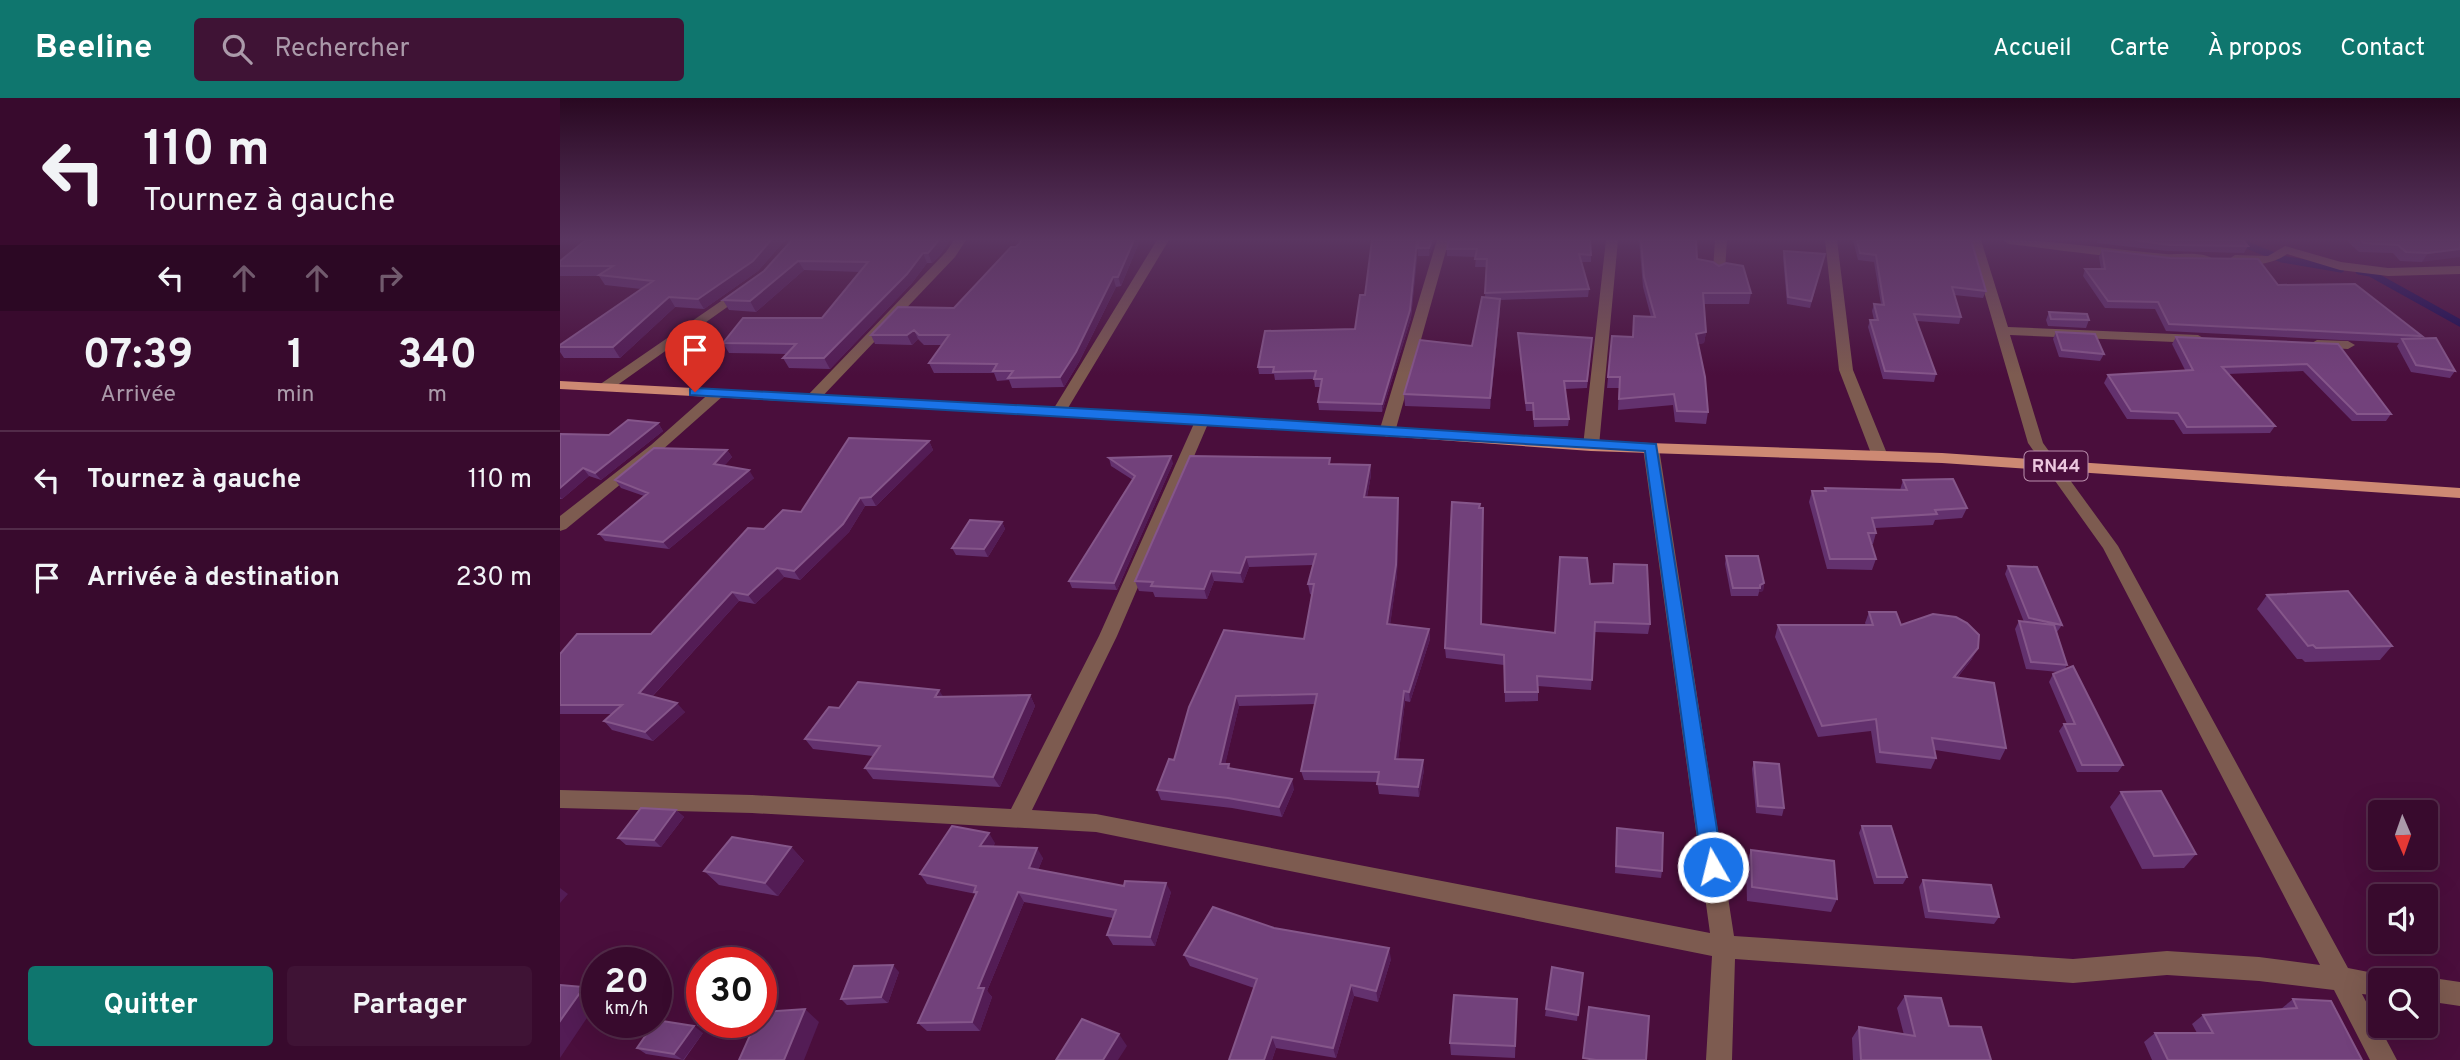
<!DOCTYPE html>
<html lang="fr">
<head>
<meta charset="utf-8">
<style>
  :root { --surface:#380a2d; --page:#3f1335; --text:#f1f3f6; --muted:#ab9aaa; --line:#522b49; --accent:#0f766e }
  body { margin:0; font-family:Overpass,sans-serif; background:var(--page); color:var(--text); height:100vh; display:flex; flex-direction:column; font-size:26px; white-space:nowrap }
  * { box-sizing:border-box; margin:0 }
  p { font-size:23px; color:var(--muted) }
  .icon { flex:none; width:38px; height:38px; fill:none; stroke:currentColor; stroke-width:2; stroke-linecap:round; stroke-linejoin:round }
  .map { position:relative; flex:1; overflow:hidden }
  .side { display:flex; flex-direction:column; background:var(--surface); width:560px }
  .side>* { flex:none }
  .banner { background:#380a2d; color:var(--text); overflow:hidden }
  .needle { width:46px; rotate:178deg }
  .buttons { position:absolute; left:1808px; top:702px; display:grid; gap:14px }
  .buttons a { display:grid; place-items:center; width:70px; height:70px; border-radius:7px; background:var(--surface); box-shadow:0 7px 28px #0002,0 0 0 2px var(--line); font-size:35px }
  .speed { position:absolute; left:21px; top:849px; display:flex; gap:14px; font-size:35px; font-weight:700; text-align:center }
  .speed>* { display:grid; place-content:center; width:91px; height:91px; border-radius:50%; background:var(--surface); box-shadow:0 7px 28px #0002,0 0 0 2px var(--line); line-height:1 }
  .speed small { font-size:18px; font-weight:400 }
  .speed .limit { border:10px solid #d22; background:#fff; color:#111 }
  .pin { position:absolute; display:grid; place-items:center; width:60px; height:60px; color:#fff; margin:-72px -30px; border-radius:50% 50% 50% 0; rotate:-45deg; box-shadow:0 0 7px #0007 }
  .pin .icon { rotate:45deg }
  .me { position:absolute; width:77px; margin:-38px; rotate:352deg; stroke-linejoin:round; filter:drop-shadow(0 0 5px #0008) }
  .turn { display:flex; align-items:center; gap:24px; height:147px; padding:0 28px; font-size:32px }
  .turn .icon { width:91px; height:91px; stroke-width:2.5 }
  .turn b { display:block; font-size:49px; line-height:60px }
  .lanes { display:flex; align-items:center; height:66px; padding:0 28px; background:#0003; justify-content:center; gap:35px; direction:ltr }
  .lanes .off { opacity:.35 }
  .eta { display:flex; justify-content:space-evenly; align-items:center; height:119px; text-align:center }
  .eta b { font-size:42px; font-weight:700; line-height:49px }
  .button { display:flex; gap:14px; margin-top:auto; padding:14px 28px }
  .button a { flex:1; height:80px; border-radius:7px; background:var(--accent); color:#fff; font-size:28px; font-weight:700; line-height:80px; text-align:center }
  .button a+a { background:var(--page); color:var(--text) }
  ul { padding:0; list-style:none }
  li { display:flex; align-items:center; gap:21px; height:98px; padding:0 28px; border-top:2px solid var(--line) }
  li div { flex:1 }
  li b { display:block; font-size:26px }
  li em { font-style:normal }
  header { display:flex; align-items:center; gap:42px; box-sizing:border-box; height:98px; padding:0 35px; background:var(--accent); color:#fff }
  header strong { font-size:33px }
  nav { display:flex; gap:38px; margin-inline-start:auto; font-size:24px }
  .search { width:490px; height:63px; background:var(--page); display:flex; align-items:center; gap:18px; box-sizing:border-box; padding:0 24px; border-radius:7px; color:var(--muted); font-size:26px }
  main { display:flex; flex:1; min-height:0 }
  .map>svg:first-child { display:block }
  .lines { fill:none; stroke-linecap:round; stroke-linejoin:round }
  .stream { stroke:#160b52; stroke-width:7 }
  .minor { fill:#7d5b50; fill-rule:evenodd }
  .major { fill:#cd8973; fill-rule:evenodd }
  .wall { fill:#63316e }
  .shaded-wall { fill:#531c55 }
  .building { fill:#72417b; stroke:#85568a; stroke-width:2 }
  .route { fill:#1a73e8; stroke:#114b97; stroke-width:2 }
  .labels { text-anchor:middle; stroke-width:7; stroke-linejoin:round; paint-order:stroke }
  .shield { fill:#4a0e3c; stroke:#bb90ae; stroke-width:2 }
  .shield-label { font-size:18px; font-weight:bold; fill:#ecc7df }
</style>
</head>
<body>
<header>
<strong>Beeline</strong>
<div class="search"><svg class="icon" aria-label="search" viewBox="0 0 24 24"><circle cx="10" cy="10" r="6"/><path d="M15 15l6 6"/></svg>Rechercher</div>
<nav><a>Accueil</a><a>Carte</a><a>À propos</a><a>Contact</a></nav>
</header>
<main>
<section class="side">
<div class="banner">
<div class="turn"><svg class="icon" aria-label="left" viewBox="0 0 24 24"><path d="M17 20v-9H6M10 6l-5 5 5 5"/></svg><div><b>110 m</b>Tournez à gauche</div></div>
<div class="lanes"><svg class="icon" aria-label="left" viewBox="0 0 24 24"><path d="M17 20v-9H6M10 6l-5 5 5 5"/></svg><svg class="icon off" aria-label="ahead" viewBox="0 0 24 24"><path d="M12 20V5M6 11l6-6 6 6"/></svg><svg class="icon off" aria-label="ahead" viewBox="0 0 24 24"><path d="M12 20V5M6 11l6-6 6 6"/></svg><svg class="icon off" aria-label="right" viewBox="0 0 24 24"><path d="M7 20v-9h11M14 6l5 5-5 5"/></svg></div>
</div>
<div class="eta">
<div><b>07:39</b><p>Arrivée</p></div>
<div><b>1</b><p>min</p></div>
<div><b>340</b><p>m</p></div>
</div>
<ul>
<li><svg class="icon" aria-label="left" viewBox="0 0 24 24"><path d="M17 20v-9H6M10 6l-5 5 5 5"/></svg><div><b>Tournez à gauche</b></div><em>110 m</em></li>
<li><svg class="icon" aria-label="arrive" viewBox="0 0 24 24"><path d="M6 21V4h12l-3 4 3 4H6"/></svg><div><b>Arrivée à destination</b></div><em>230 m</em></li>
</ul>
<div class="button"><a>Quitter</a><a>Partager</a></div>
</section>
<div class="map">
<svg width="1900" height="962" viewBox="0 0 1900 962">
  <rect width="100%" height="100%" fill="#4a0e3c"/>
  <g class="lines">
    <path class="stream" d="M1674 142 1722 161 1781 171
      M1799 173 1810 175 1900 225"/>
    <path class="minor" d="M394 142H406L395 159 257 304H247L245 301 247 298 386 154Z
      M597 142H609L505 315 498 319 493 318 491 315Z
      M877 142H889L835 334 827 339 822 337 819 334Z
      M1046 142H1058L1039 348 1031 353 1023 348Z
      M1155 142H1167L1165 172 1159 176 1153 172Z
      M1265 142H1277L1293 272 1328 358 1325 361H1315L1312 358 1279 272Z
      M1409 142H1421L1448 229 1638 237 1645 241 1638 245 1450 237 1483 345 1558 448 1788 870 1829 878 1830 882H1820V898L1802 896 1837 962H1810L1774 892 1699 883 1607 877 1513 885 1175 861 1172 962H1146L1152 858 536 734 192 715 0 710V692L192 697 451 711 539 538 636 321 643 317 650 321 557 538 472 712 536 716 1150 835 1083 350 1091 345 1099 350 1174 838 1513 861 1607 853 1699 859 1760 867 1543 450 1468 345Z
      M1443 142C1498 142 1551 152 1606 156 1619 157 1642 153 1653 161 1638 173 1479 149 1449 146Z
      M1725 148 1781 164 1828 170 1900 168V176L1828 178 1780 172 1727 156C1713 167 1683 171 1669 161L1675 157 1708 158Z
      M183 188 189 192 187 195 49 293H39V287Z
      M1757 242 1788 243 1795 247 1788 251 1752 249 1750 246Z
      M158 291 165 295 163 298 101 353 6 431 0 433V418L91 347 153 292Z
      M1866 879 1900 884V908L1866 903V882H1859Z"/>
    <path class="major" d="M0 283 643 317 1031 343 1382 355 1900 390V400L1382 365 1031 353 643 325 0 291Z"/>
  </g>
  <path class="wall" d="M24 142H225L198 173 144 211 115 209 60 260H4L0 254V249L81 191 45 187 39 178H0V163L25 143Z
    M232 142H390L380 157 372 165H367L352 185 270 271 229 270 223 260 227 256 169 255 163 245 262 220 300 174 244 172 196 214 169 212 163 202 204 173Z
    M462 142H580L561 188 556 189 519 264 504 289 452 290 449 282 437 283 434 275H374L369 265 382 247H364L358 241 352 247 315 246 311 237 394 210Z
    M812 142H875L869 158H858V150L851 220 822 314 759 312 758 304 761 289H755L754 281 715 282 714 276H699L698 269 795 231 805 197Z
    M889 142 1031 157V164H1021L1029 191 1028 199 940 202V212L930 311 845 308 844 296 912 248 925 199 926 169H915L916 159 887 158V151Z
    M1079 142H1136L1137 161 1191 195 1189 206H1144L1146 234 1144 245 1138 246 1148 314 1146 326 1115 324 1113 307 1058 312 1059 290H1047L1052 238 1073 239 1074 218 1091 219 1083 189Z
    M1293 142H1411L1426 193 1423 200 1394 197 1401 219 1399 226 1357 223 1376 276 1374 284 1323 281 1308 229 1310 222H1314L1312 213 1314 206H1321L1314 164 1298 162Z
    M1537 142H1683L1688 148 1684 155 1607 153 1537 145Z
    M1786 142H1900L1862 164 1840 163 1833 155 1799 154Z
    M1542 152 1718 187 1862 238 1860 241 1895 273 1890 280 1851 274 1837 248 1839 245 1606 233 1595 211 1545 210 1523 178 1525 171H1541L1539 159Z
    M1224 153 1265 156 1250 210 1227 206 1223 160Z
    M1489 214 1529 222 1526 230 1488 228 1486 222Z
    M1496 234 1544 256 1540 263 1499 259 1493 241Z
    M958 235 1032 240 1027 290 1005 291 1009 321 1008 328 974 329 973 313H966Z
    M1616 239 1778 246 1831 316 1826 323H1792L1743 273 1668 276 1715 328 1710 335 1623 336 1614 322 1567 321 1544 285 1548 277 1625 272 1612 246Z
    M98 325 103 333 41 382 29 378 2 401H0V336L49 337Z
    M369 343 373 352 316 408H305L289 434 240 482 224 479 195 506 179 503 92 599 125 614 93 643 52 632 44 623 52 616H0V556L91 536 204 431 241 414Z
    M167 352 172 359 164 368 194 380 109 451 45 443 39 436 84 398 61 390 55 382Z
    M549 360 613 365 557 492 512 490 509 483 573 382 551 368Z
    M771 366 810 367 811 377 807 399 838 400 839 411 837 477 830 526 869 531 870 541 850 604 845 603 838 661 864 672 859 699 819 696 817 684 744 682 741 673 755 606 679 608 665 666H669L670 670 734 691 722 719 672 710 601 702 597 692 614 662 629 609 744 541 752 497 750 496 748 486 753 467 689 469 683 485 654 483 647 501 595 499 593 494 579 493 575 483Z
    M1343 382 1407 410 1402 420 1375 422 1373 427 1315 430 1316 435 1313 446H1311L1316 461 1312 472 1267 471 1249 404 1252 393H1264L1265 390 1340 392Z
    M442 424 445 431 428 459 396 457 392 450Z
    M1166 458 1204 485 1203 493 1199 494 1198 498H1171L1165 466Z
    M1054 466 1090 526 1088 536 1035 534 1031 592 978 588V603L945 604 944 567 886 560 885 550 921 527 995 535 1030 486 1052 485Z
    M1448 468 1502 527 1497 534 1507 567 1505 571 1563 667 1558 674H1517L1499 633 1504 626H1507L1489 584 1493 576 1498 574 1466 571 1455 531 1459 523 1464 524 1445 476Z
    M1707 497 1832 548 1820 562 1745 564 1742 561H1737L1697 511Z
    M1309 514 1341 527 1412 561 1397 580 1446 650 1440 662 1375 652 1376 660 1371 671 1316 665 1311 633 1258 639 1215 539 1218 527H1306L1305 525Z
    M470 597 475 608 440 689 313 681 305 670 313 658 253 651 245 641 279 610 383 599Z
    M1194 664 1224 710 1222 718 1196 715 1192 671Z
    M1561 694 1636 756 1624 770 1582 771 1550 709Z
    M116 712 124 719 101 749 66 747 58 740Z
    M1302 728 1347 779 1343 786H1314L1299 735Z
    M1057 730 1102 773 1101 780 1055 775Z
    M435 745 433 749 483 760 478 772 564 788 611 794 595 848 553 847 547 837 553 820 464 804 427 893 432 899 420 933H367L358 925 416 796 367 786 360 776Z
    M231 749 244 763 218 798 159 787 144 773Z
    M1191 752 1277 801 1271 814 1187 803 1186 766Z
    M1363 782 1439 819 1434 826 1365 820 1359 789Z
    M714 830 831 861 818 904 794 898 776 960 716 950 712 962H669L694 890 630 868 624 857Z
    M339 874 328 905 287 907 281 901Z
    M1023 875 1017 923 985 918 986 911Z
    M1345 898 1389 928 1431 962H1293L1292 940 1299 929 1344 937 1337 910Z
    M957 901 955 960 891 957 890 945Z
    M1733 901 1802 962H1592L1584 944 1595 935H1637L1632 926 1643 917 1721 911Z
    M187 924 178 937 148 933 139 927Z
    M143 935 124 962 86 956 77 950Z"/>
  <path class="shaded-wall" d="M211 142H225L198 173 144 211 138 201Z
    M379 142H390L380 157 372 165 368 155Z
    M574 142H580L561 188 558 179Z
    M857 142H858L851 220 822 314V306Z
    M872 142H875L869 158V150Z
    M1900 151V159L1862 164 1868 155Z
    M363 155 367 165 352 185 270 271 264 260Z
    M238 163 244 172 196 214 190 203Z
    M553 179 556 189 519 264 504 289 500 279Z
    M109 199 115 209 60 260 53 249Z
    M940 201V212L930 311V300Z
    M354 232 358 241 352 247 347 237Z
    M1146 234 1144 245 1134 247 1136 236Z
    M98 325 103 333 41 382 35 375Z
    M369 343 373 352 316 408 311 399Z
    M167 352 172 359 159 374 154 366Z
    M611 358 613 365 557 492 554 485Z
    M810 367 811 377 805 409 804 399Z
    M23 370 29 378 2 401 0 399V390Z
    M189 372 194 380 109 451 103 444Z
    M300 400 305 408 289 434 240 482 234 473Z
    M838 400 839 411 837 477 829 536 827 526Z
    M442 424 445 431 428 459 424 451Z
    M686 459 689 469 683 485 680 475Z
    M217 470 224 479 195 506 188 497Z
    M651 473 654 483 647 501 644 491Z
    M1204 485 1203 493 1199 494 1200 487Z
    M172 494 179 503 87 604 79 595Z
    M869 531 870 541 850 604 849 594Z
    M1418 550 1412 561 1388 590 1394 579Z
    M379 592 386 603 375 599Z
    M844 593 845 603 837 671 835 661Z
    M470 597 475 608 440 689 433 679Z
    M676 598 679 608 663 676 660 666Z
    M117 605 125 614 93 643 85 634Z
    M863 662 864 672 859 699 858 689Z
    M732 681 734 691 722 719 719 709Z
    M116 712 124 719 101 749 94 742Z
    M429 735 435 745 427 758 420 748Z
    M231 749 244 763 218 798 205 785Z
    M477 750 483 760 475 780 469 770Z
    M606 785 611 794 595 848 590 839Z
    M0 790 8 796 0 805Z
    M458 794 464 804 427 893 432 899 420 933 412 924 418 890Z
    M829 850 831 861 818 904 816 893Z
    M333 867 339 874 328 905 321 899Z
    M201 886 208 892 201 903Z
    M791 887 794 898 776 960 773 950Z
    M24 889 37 898V905L0 960V923Z
    M245 911 259 924 244 962H224Z
    M175 924H187L178 937 170 931Z
    M134 928 143 935 123 962 114 956Z
    M559 936 567 948 558 962H543Z
    M712 939 716 950 712 962H704Z"/>
  <path class="building" d="M26 142H211L193 163 138 201 109 199 53 249H0V247L93 183 39 177 53 168H0V163Z
    M232 142H379L368 155H363L347 176 264 260H223L236 246 163 245 183 220H262L308 164 238 163 190 203 163 202 204 173Z
    M462 142H574L558 179H553L516 254 500 279 448 280 453 273H433L437 266 369 265 389 237H359L354 232 347 237H311L338 209 394 210 451 149H456Z
    M812 142H857L850 212 822 306 758 304 762 281H754L756 273 713 274 714 269H698L705 233 795 231 800 197H805Z
    M858 142H872L869 150H858Z
    M889 142H1030L1031 157 1019 156 1029 191 925 195 927 161H915L917 151H887Z
    M1081 142H1136L1137 161 1153 164 1159 168 1166 165 1183 168 1191 195H1143L1146 234 1136 236 1145 279 1148 314 1117 313 1114 296 1059 301 1060 279H1048L1052 238 1073 239 1074 218 1095 219 1084 179Z
    M1297 142H1411L1426 193 1392 189 1401 219 1354 216 1376 276 1325 273 1310 222H1318L1314 206 1324 207 1316 157 1300 155Z
    M1574 142H1683L1688 148 1610 147Z
    M1801 142H1900V151L1868 155 1846 154 1838 147 1804 145Z
    M1542 152 1610 160 1698 161 1718 187 1795 186 1862 238 1609 226 1598 204 1548 203 1525 171H1545Z
    M1224 153 1265 156 1251 203 1228 199Z
    M922 199 940 201 930 300 844 296 860 242 912 248Z
    M1489 214 1527 216 1529 222 1491 221Z
    M1496 234 1535 236 1544 256 1502 252Z
    M958 235 1032 240 1027 283H1004L1009 321H974L973 305H966Z
    M1616 239 1778 246 1831 316H1797L1747 266 1662 269 1715 328 1627 329 1618 315 1571 313 1548 277 1633 272Z
    M1876 240 1895 273 1856 267 1842 241Z
    M68 322 98 325 35 375 23 370 0 390V336L49 337Z
    M289 340 369 343 311 399 300 400 283 426 234 473 217 470 188 497 172 494 79 595 117 605 85 634 44 623 62 607H0V556L17 536H91L188 430 204 431 223 412 241 414Z
    M94 350 167 352 154 366 189 372 103 444 39 436 88 395 55 382Z
    M611 358 554 485 509 483 575 378 549 360Z
    M630 358 770 360 769 366 810 367 804 399 838 400 836 467 827 526 869 531 849 594 844 593 835 661 863 662 858 689 817 686 819 674 741 673 757 596 676 598 660 666H669L668 670 732 681 719 709 668 700 597 692 609 661 614 662 629 609 664 532 744 541 754 486H748L756 456 686 459 680 475 651 473 644 491 591 488 593 484 575 483Z
    M1393 381 1407 410 1375 412 1377 416 1312 420 1316 435H1308L1316 461H1270L1252 393H1266L1265 390 1347 392 1343 382Z
    M892 404 920 406 919 410H923L921 526 995 535 1000 459 1027 460 1030 486 1053 485 1054 466 1087 467 1090 526 1035 524 1032 582 977 578 978 594H945L944 557 885 550Z
    M410 422 442 424 424 451 392 450Z
    M1166 458H1198L1204 485 1200 487V490H1173Z
    M1448 468 1477 469 1502 527 1469 520Z
    M1788 493 1832 548 1756 550 1753 547 1748 548 1707 497Z
    M1309 514H1336L1341 527 1373 516 1396 519 1407 525 1419 537 1418 550 1394 579 1434 585 1446 650 1372 640 1376 660 1320 654 1316 621 1262 628 1218 527H1313Z
    M1459 523 1494 527 1507 567 1471 564Z
    M1513 568 1563 667H1522L1504 626H1515L1493 576Z
    M298 584 379 592 375 599 470 597 433 679 305 670 320 648 245 641 269 609 279 610Z
    M1194 664 1219 666 1224 710 1198 708Z
    M1601 693 1636 756 1594 758 1561 694Z
    M81 710 116 712 94 742 58 740Z
    M392 728 429 735 420 748 477 750 469 770 564 788 565 783 606 785 590 839 547 837 556 812 458 794 418 890H424L412 924 358 925 417 794H414L416 788 360 776Z
    M1302 728H1331L1347 779H1317Z
    M1057 730 1103 735 1102 773 1056 768Z
    M172 739 231 749 205 785 144 773Z
    M1191 752 1274 763 1277 801 1192 789Z
    M1363 782 1431 787 1439 819 1369 813Z
    M653 809 714 830 829 850 816 893 791 887 773 950 712 939 704 962H669L697 881 624 857Z
    M333 867 321 899 281 901 294 868Z
    M992 869 1023 875 1018 917 986 911Z
    M0 887 24 889 0 923Z
    M894 897 957 901 955 948 890 945Z
    M1345 898 1381 900 1389 928 1421 929 1431 962H1301L1299 929 1355 938Z
    M1733 901 1771 903 1802 962H1608L1595 935H1653L1643 917 1737 910Z
    M1029 909 1089 918 1086 962H1036L1023 960Z
    M245 911 224 962H179L196 924H201V914Z
    M522 921 559 936 543 962H496Z
    M96 922 134 928 114 956 77 950 95 924H96Z
    M142 923V924H175L170 931 139 927Z"/>
  <linearGradient id="sky" x2="0" y2="1"><stop stop-color="#290821"/><stop offset="0.51" stop-color="#5a3661"/><stop offset="1" stop-color="#5a3661" stop-opacity="0"/></linearGradient>
  <rect width="1900" height="277" fill="url(#sky)"/>
  <path class="route" d="M135 290 643 317 1096 346 1163 769 1160 776 1153 778 1145 776 1142 769 1085 353 130 297V291Z"/>
  <g class="labels">
    <rect class="shield" x="1464.5" y="353.5" width="63" height="29" rx="5"/>
    <g class="shield-label">
      <text x="1496" y="374">RN44</text>
    </g>
  </g>
</svg>
<div class="buttons">
<a><svg class="needle" viewBox="-14 -14 28 28"><path d="M0-13l5 13h-10z" fill="#e53935"/><path d="M0 13l5-13h-10z" fill="#ab9aaa"/></svg></a>
<a><svg class="icon" aria-label="sound" viewBox="0 0 24 24"><path d="M4 9h4l5-4v14l-5-4H4zM17 9q2 3 0 6"/></svg></a>
<a><svg class="icon" aria-label="search" viewBox="0 0 24 24"><circle cx="10" cy="10" r="6"/><path d="M15 15l6 6"/></svg></a>
</div>
<div class="speed"><div>20<small>km/h</small></div><div class="limit">30</div></div>
<div class="pin" style="left:135px;top:294px;background:#d93025"><svg class="icon" aria-label="arrive" viewBox="0 0 24 24"><path d="M6 21V4h12l-3 4 3 4H6"/></svg></div>
<svg class="me" style="left:1153px;top:769px" viewBox="-20 -20 40 40"><circle r="17" fill="#1a73e8" stroke="#fff" stroke-width="3"/><path d="M0-11L8 9 0 5-8 9z" fill="#fff"/></svg>
</div>
</main>
</body>
</html>
